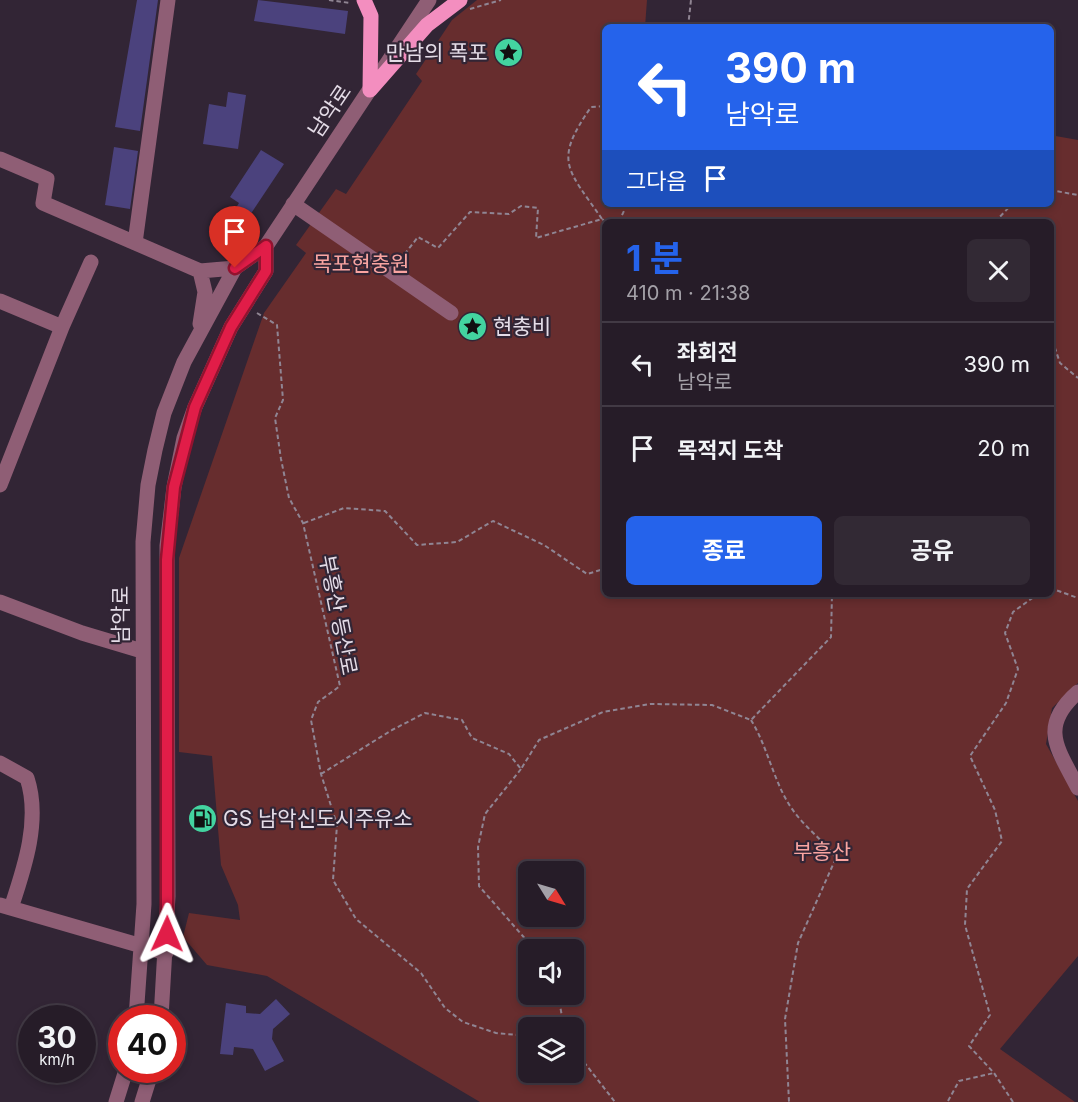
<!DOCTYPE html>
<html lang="ko">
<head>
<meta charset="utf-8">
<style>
  :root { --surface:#261c28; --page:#322934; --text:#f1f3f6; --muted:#a4a1a8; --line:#423a45; --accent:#2563eb }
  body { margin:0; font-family:Inter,"Noto Sans KR",sans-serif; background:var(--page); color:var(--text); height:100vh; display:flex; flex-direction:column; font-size:22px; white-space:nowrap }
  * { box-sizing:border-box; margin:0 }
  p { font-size:20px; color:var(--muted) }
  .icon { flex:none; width:33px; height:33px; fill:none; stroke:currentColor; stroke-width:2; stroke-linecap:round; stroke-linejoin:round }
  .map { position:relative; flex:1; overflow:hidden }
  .drawer { position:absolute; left:602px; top:219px; width:452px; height:378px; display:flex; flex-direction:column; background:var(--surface); border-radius:9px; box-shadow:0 3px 9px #0003,0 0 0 2px var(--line) }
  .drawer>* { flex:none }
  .top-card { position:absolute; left:602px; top:24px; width:452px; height:183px; border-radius:9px; box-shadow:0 3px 9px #0003,0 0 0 2px var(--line); background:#2563eb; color:#fff; overflow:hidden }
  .needle { width:39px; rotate:127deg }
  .buttons { position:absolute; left:518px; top:861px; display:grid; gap:12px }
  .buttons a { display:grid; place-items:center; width:66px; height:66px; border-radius:9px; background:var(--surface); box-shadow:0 3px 9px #0003,0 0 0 2px var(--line); font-size:30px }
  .speed { position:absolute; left:18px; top:1005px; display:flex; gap:12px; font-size:30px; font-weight:700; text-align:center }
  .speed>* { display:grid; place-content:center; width:78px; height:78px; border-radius:50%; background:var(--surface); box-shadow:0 3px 9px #0003,0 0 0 2px var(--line); line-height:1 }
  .speed small { font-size:15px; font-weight:400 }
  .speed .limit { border:9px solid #d22; background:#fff; color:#111 }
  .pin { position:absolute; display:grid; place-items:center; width:51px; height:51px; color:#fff; margin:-62px -26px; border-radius:50% 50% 50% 0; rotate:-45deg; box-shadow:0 0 6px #0007 }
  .pin .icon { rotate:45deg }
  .me { position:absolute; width:66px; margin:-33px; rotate:1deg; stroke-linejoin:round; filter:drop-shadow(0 0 4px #0008) }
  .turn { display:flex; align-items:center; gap:21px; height:126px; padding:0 24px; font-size:27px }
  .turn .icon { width:78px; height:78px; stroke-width:2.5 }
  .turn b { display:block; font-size:42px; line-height:51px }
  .then { display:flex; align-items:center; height:57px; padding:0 24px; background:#0003; gap:12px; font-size:22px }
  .round { display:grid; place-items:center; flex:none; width:63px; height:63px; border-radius:9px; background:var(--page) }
  .overview { display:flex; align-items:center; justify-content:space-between; height:102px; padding:0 24px }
  h1 { font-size:36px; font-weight:700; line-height:45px; color:var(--accent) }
  .primary-button { display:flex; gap:12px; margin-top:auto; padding:12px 24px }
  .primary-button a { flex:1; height:69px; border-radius:9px; background:var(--accent); color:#fff; font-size:24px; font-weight:700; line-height:69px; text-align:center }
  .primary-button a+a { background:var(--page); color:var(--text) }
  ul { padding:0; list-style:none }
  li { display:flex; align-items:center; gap:18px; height:84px; padding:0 24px; border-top:2px solid var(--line) }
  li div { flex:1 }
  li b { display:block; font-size:22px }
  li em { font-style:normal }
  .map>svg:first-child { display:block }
  .green { fill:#672d2e; fill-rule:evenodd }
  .building { fill:#4b427d }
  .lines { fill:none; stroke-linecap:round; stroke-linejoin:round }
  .path { stroke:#908593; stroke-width:2; stroke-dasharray:4.5 3; stroke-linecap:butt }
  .minor { stroke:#8f5e75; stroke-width:15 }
  .major { stroke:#f38ebf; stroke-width:15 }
  .route-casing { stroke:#92132f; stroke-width:15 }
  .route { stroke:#e11d48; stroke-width:10 }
  .labels { text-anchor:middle; stroke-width:4.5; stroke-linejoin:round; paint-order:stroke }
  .poi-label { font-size:21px; fill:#e4dce7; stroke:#322535; text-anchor:start }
  .street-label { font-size:21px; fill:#e4dce7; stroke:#322535 }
  .park-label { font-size:21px; fill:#f9a4a1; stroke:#322535 }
</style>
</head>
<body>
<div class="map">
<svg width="1078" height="1102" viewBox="0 0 1078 1102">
  <rect width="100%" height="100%" fill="#322535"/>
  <path class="green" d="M477 0H647L645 27H604V204H1050V135L1078 140V683L1052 708 1046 744 1078 801V956L1000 1049 1075 1102H480L267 976 207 965 183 937 189 913 240 920 238 905 221 865 212 756 179 752V558L264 313 306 253 296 245 336 189 346 194 422 81 416 74 452 20ZM604 222H1050V594H604ZM528 872H573V916H528ZM528 950H573V994H528ZM528 1028H573V1072H528Z"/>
  <path class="building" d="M137 0H158L140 131 115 127Z
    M258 0 348 11 345 34 254 21Z
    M228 92 246 95 238 149 203 144 209 104 226 107Z
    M114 147 138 151 130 209 105 205Z
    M261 150 284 164 242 227 229 219 239 203 230 197Z
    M276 999 290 1014 273 1029 272 1039 284 1061 265 1071 253 1049 234 1047 233 1055 220 1054 226 1003 246 1006V1013L260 1014Z"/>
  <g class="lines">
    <path class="path" d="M329 0 350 3
      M470 9 501 0
      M688 27 691 0
      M1050 190 1078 195
      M602 219C567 168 553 162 591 107L604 106
      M619 222 627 204
      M995 222 1012 204
      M400 260 418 237 438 248 470 212 509 214 521 206 538 208 536 238 602 219 606 222
      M257 313 277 325 283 400 275 418 281 459 289 498 303 523 340 686 318 702 311 720 321 774 337 825 333 880 356 919 421 973 445 1008 463 1022 496 1033 528 1036
      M1050 333 1060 363 1078 378
      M304 523 344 508 385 511 417 545 457 542 493 521 544 545 587 574 604 569
      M1050 588 1078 598
      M751 720C769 749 774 786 795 813 807 829 824 841 836 858L798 943 785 1019 789 1102
      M521 769 485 814 478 847 479 886 535 950
      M321 774 392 730 425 713 462 720 472 738 509 754 521 769 539 740 603 712 650 704 712 705 751 720 831 637 832 594
      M558 994 564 1028
      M573 1062 580 1057 615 1102
      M948 1101 959 1081 994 1073
      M1013 1102 994 1073 969 1046 990 1015 965 925 967 889 1002 841 995 810 970 756 1006 703 1018 669 1005 633 1013 612 1038 594"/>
    <path class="minor" d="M0 159 47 179 43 203 200 271
      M293 204 451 313
      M135 243 168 0
      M0 301 62 327
      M200 324 205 292 200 271 235 268
      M0 485 62 327 91 262
      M0 602 82 633 142 651
      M1078 692C1038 727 1058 749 1078 788
      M0 763 27 778C41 820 24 869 11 908
      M0 905 166 953
      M136 1018 144 904 143 542 148 485 155 450 164 413 184 362 235 268 266 246 429 0
      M161 1018 168 896 167 546 174 487 184 438 195 407 231 327 266 271V246
      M116 1102 126 1070
      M142 1102 152 1070"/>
    <path class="major" d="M364 0 371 16 370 90
      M370 90 427 25 460 0"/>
  </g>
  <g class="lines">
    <defs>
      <path id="route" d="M167 934V560L174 487 195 407 231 327 266 271V246L235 268"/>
    </defs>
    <use href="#route" class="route-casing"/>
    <use href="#route" class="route"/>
  </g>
  <defs>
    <symbol id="sight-disc" viewBox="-11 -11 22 22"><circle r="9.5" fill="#43d4a0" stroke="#322535"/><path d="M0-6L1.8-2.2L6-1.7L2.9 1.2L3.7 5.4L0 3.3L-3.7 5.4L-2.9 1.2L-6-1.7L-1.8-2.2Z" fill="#111"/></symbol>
    <symbol id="fuel-disc" viewBox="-11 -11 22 22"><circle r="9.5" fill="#43d4a0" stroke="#322535"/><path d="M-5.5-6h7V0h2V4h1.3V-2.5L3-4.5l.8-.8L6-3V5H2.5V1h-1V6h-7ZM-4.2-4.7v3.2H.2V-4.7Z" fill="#111"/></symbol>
  </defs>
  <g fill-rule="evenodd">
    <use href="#sight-disc" x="492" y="36" width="33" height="33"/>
    <use href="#sight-disc" x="456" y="310" width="33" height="33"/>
    <use href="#fuel-disc" x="186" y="802" width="33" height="33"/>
  </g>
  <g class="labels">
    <g class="poi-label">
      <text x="488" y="60" text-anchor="end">만남의 폭포</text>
      <text x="493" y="334">현충비</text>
      <text x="223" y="826">GS 남악신도시주유소</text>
    </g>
    <g class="street-label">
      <text transform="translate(330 111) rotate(-56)" y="7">남악로</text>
      <text transform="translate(121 615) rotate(-90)" y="7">남악로</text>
      <text transform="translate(338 615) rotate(79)" y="7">부흥산 등산로</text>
    </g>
    <g class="park-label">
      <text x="361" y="271">목포현충원</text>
      <text x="822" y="859">부흥산</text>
    </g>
  </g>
</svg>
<div class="buttons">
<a><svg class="needle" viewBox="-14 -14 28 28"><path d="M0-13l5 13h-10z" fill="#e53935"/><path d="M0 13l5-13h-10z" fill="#a4a1a8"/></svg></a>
<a><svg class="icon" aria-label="sound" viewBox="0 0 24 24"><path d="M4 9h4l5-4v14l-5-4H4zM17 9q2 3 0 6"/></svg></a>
<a><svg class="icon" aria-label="layers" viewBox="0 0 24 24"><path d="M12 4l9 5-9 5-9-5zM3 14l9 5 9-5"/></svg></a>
</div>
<div class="speed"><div>30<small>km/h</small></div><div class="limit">40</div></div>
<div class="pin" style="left:235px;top:268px;background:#d93025"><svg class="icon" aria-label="arrive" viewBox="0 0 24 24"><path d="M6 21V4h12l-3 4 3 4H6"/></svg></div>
<svg class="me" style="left:167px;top:934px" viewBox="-20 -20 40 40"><path d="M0-17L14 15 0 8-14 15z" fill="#e11d48" stroke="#fff" stroke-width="4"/></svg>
<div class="top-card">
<div class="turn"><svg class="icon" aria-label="left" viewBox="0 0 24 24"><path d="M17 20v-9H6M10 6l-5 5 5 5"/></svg><div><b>390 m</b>남악로</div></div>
<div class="then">그다음<svg class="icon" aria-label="arrive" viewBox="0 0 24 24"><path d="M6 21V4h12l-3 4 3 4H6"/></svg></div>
</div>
<section class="drawer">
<div class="overview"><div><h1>1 분</h1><p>410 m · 21:38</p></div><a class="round"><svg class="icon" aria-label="close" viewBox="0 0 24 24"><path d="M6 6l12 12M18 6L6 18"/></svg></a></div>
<ul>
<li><svg class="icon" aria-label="left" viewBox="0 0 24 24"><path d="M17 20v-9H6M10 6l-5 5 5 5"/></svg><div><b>좌회전</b><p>남악로</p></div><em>390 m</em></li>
<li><svg class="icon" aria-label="arrive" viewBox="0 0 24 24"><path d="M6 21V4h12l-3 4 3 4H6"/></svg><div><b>목적지 도착</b></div><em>20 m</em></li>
</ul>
<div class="primary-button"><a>종료</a><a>공유</a></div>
</section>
</div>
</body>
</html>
